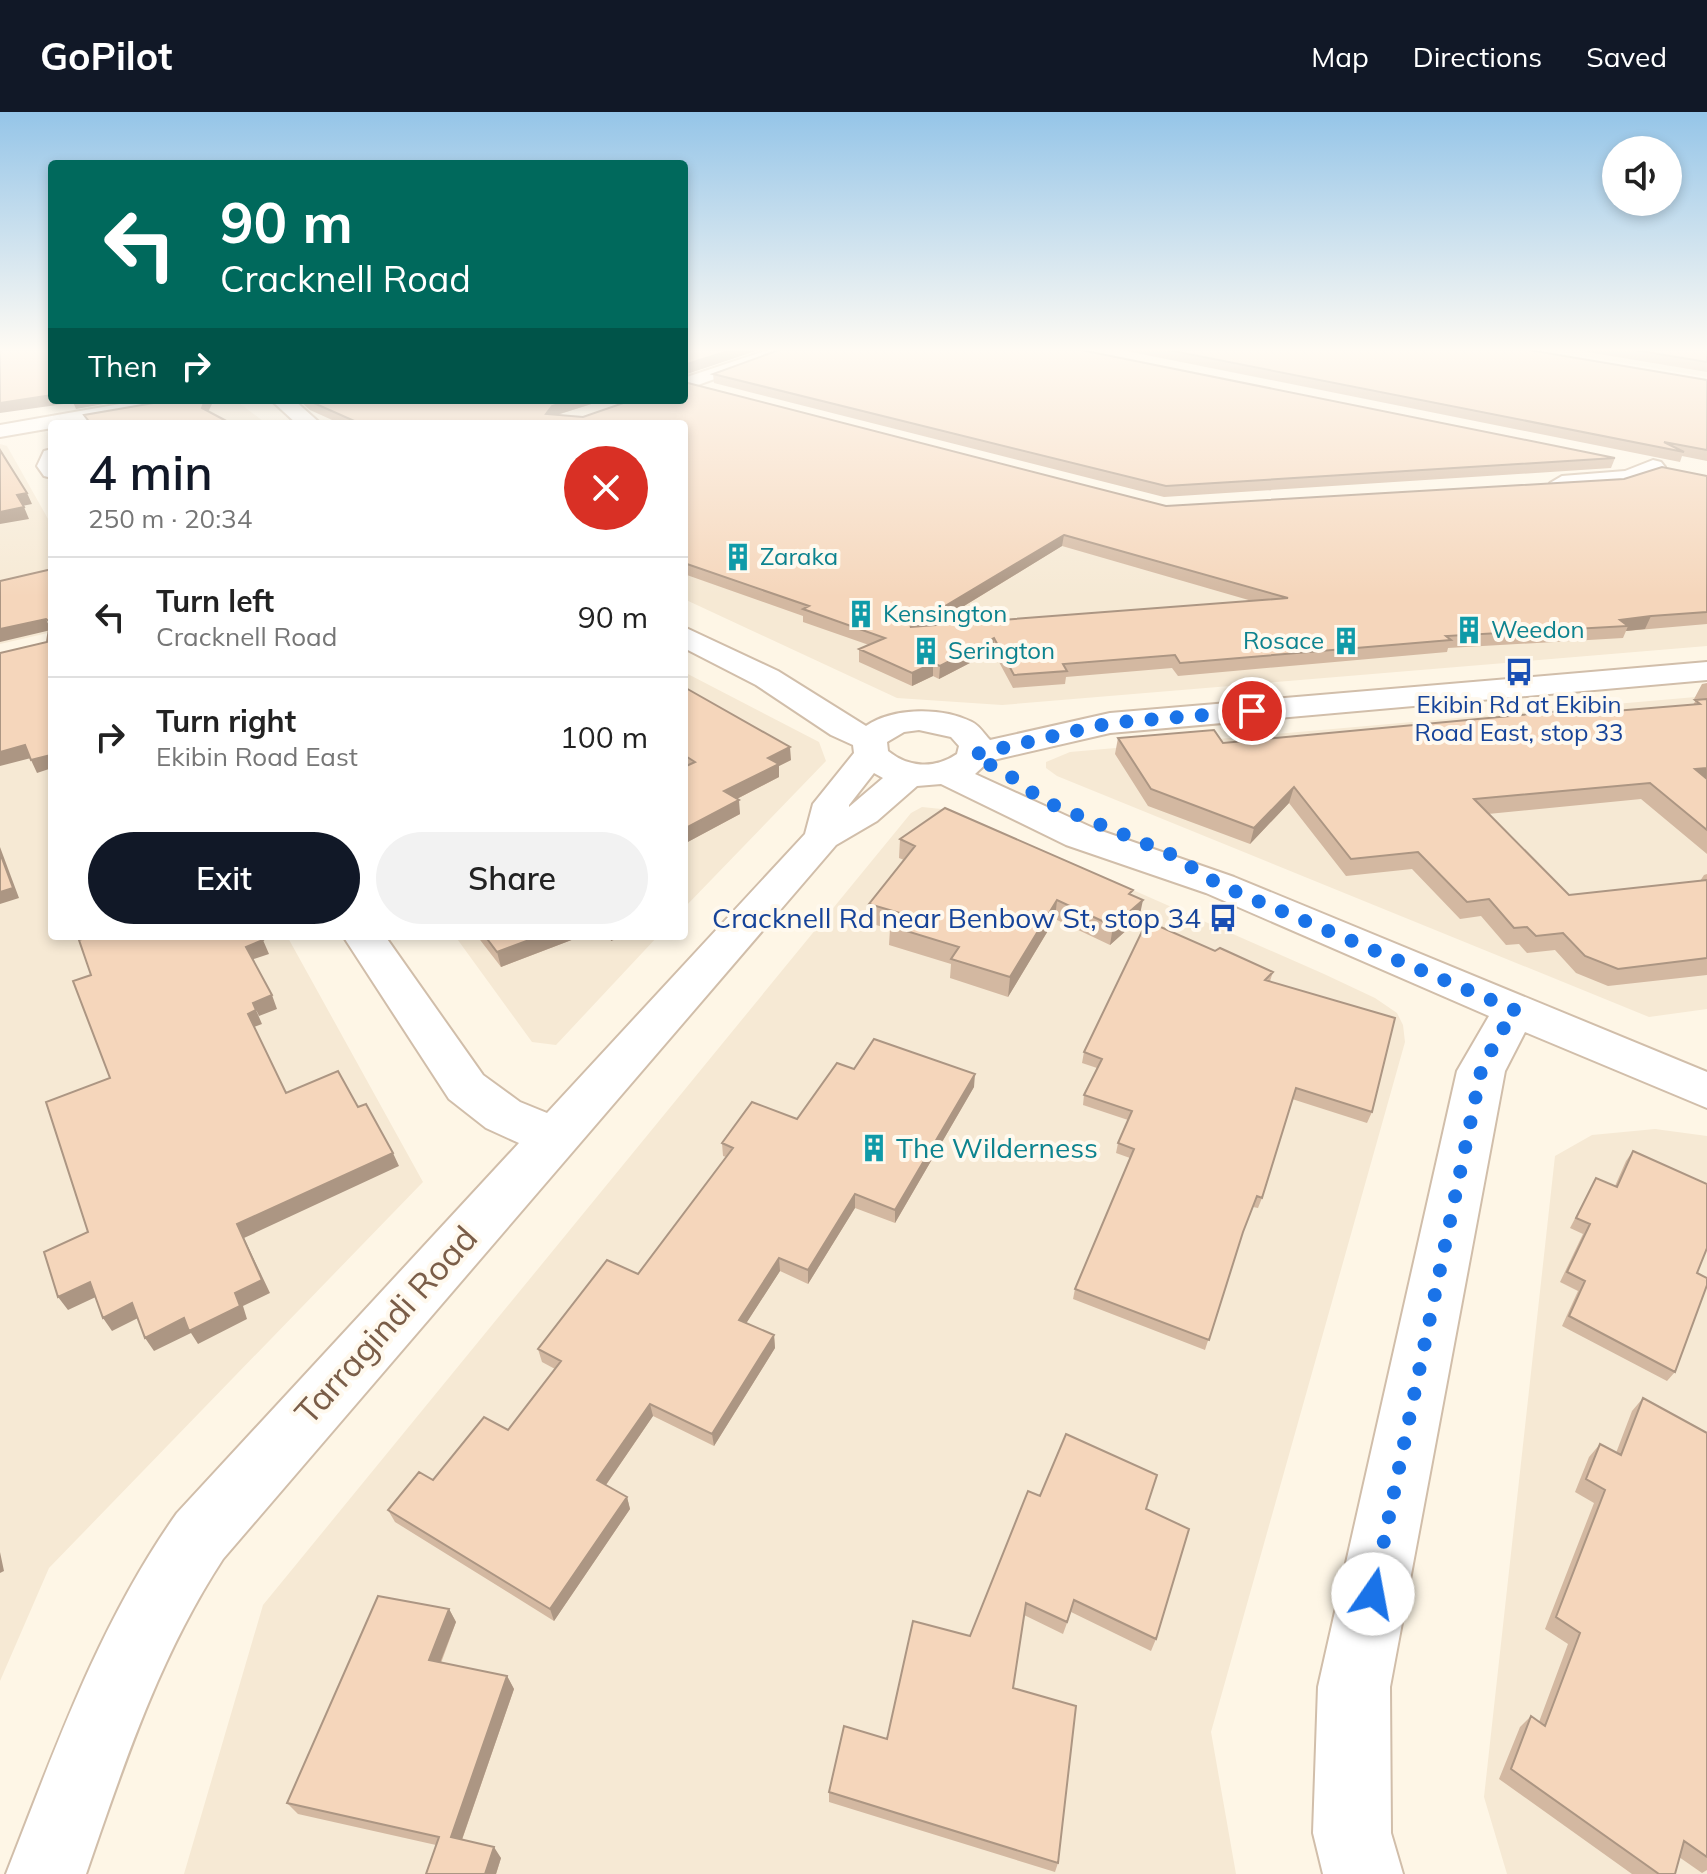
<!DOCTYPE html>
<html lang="en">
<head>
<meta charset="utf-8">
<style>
  :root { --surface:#fff; --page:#f2f2f2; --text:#222; --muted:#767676; --line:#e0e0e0; --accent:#111827 }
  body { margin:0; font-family:Mulish,sans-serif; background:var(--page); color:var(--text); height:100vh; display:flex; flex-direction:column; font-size:30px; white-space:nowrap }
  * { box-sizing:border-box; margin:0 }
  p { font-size:26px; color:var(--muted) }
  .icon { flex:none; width:44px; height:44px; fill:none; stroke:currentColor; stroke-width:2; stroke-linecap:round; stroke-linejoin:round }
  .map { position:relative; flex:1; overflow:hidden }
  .panel { position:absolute; left:48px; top:308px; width:640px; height:520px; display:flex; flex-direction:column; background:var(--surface); border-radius:8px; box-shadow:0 4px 12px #0003 }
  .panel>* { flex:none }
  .banner { position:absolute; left:48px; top:48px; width:640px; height:244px; border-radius:8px; box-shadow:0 4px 12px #0003; background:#00695c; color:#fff; overflow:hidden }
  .buttons { position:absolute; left:1602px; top:24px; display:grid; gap:16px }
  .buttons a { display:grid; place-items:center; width:80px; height:80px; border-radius:50%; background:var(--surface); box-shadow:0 4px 12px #0003; font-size:40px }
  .pin { position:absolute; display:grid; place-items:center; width:68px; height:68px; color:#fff; margin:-34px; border:4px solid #fff; border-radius:50%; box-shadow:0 2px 8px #0007 }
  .me { position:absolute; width:88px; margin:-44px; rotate:12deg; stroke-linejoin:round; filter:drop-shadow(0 0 6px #0008) }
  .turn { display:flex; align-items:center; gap:28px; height:168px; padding:0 40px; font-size:36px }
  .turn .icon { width:104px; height:104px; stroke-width:2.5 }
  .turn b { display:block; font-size:56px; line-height:68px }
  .then { display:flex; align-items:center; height:76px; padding:0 40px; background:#0003; gap:16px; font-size:30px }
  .round { display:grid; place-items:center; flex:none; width:84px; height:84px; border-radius:42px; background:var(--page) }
  .overview { display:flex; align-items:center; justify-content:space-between; height:136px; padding:0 40px }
  h1 { font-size:48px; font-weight:600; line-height:60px; color:var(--accent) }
  .button { display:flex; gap:16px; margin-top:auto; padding:16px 40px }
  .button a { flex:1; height:92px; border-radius:48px; background:var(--accent); color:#fff; font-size:32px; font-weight:600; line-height:92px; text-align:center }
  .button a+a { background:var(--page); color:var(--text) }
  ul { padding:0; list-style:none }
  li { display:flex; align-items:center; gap:24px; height:120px; padding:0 40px; border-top:2px solid var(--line) }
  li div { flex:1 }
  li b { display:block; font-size:30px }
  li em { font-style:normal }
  header { display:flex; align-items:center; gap:48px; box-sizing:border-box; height:112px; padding:0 40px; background:var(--accent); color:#fff }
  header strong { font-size:38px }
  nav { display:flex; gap:44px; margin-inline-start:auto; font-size:28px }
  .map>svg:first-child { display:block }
  .residential { fill:#f6e9d4 }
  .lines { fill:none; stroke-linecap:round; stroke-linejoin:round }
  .minor-casing { stroke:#d1beaa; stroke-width:4 }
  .minor { fill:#fff; fill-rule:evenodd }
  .wall { fill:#d3b8a1; fill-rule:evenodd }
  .shaded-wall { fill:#ac9683 }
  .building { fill:#f5d6bb; stroke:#ac9683; stroke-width:2; fill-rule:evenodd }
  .route { stroke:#1a73e8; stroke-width:14; stroke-dasharray:0 25.2 }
  .labels { text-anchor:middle; stroke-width:8; stroke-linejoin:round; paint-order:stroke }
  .far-culture-label { font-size:24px; fill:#0d838f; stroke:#fff9ee; text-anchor:start }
  .far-transit-label { font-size:24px; fill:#164399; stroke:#fff9ee }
  .transit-label { font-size:28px; fill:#164399; stroke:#fff9ee; text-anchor:end }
  .culture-label { font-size:28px; fill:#0d838f; stroke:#fff9ee; text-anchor:start }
  .near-street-label { font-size:34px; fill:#7a5d48; stroke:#fff9ee }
</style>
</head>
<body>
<header>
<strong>GoPilot</strong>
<nav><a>Map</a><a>Directions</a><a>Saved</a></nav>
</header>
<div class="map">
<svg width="1707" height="1762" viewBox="0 0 1707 1762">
  <rect width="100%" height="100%" fill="#fef6e6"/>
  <path class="residential" d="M1548 238H1707V265Z
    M235 288 267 312H100Z
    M684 288 1160 414 1707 380V534L1002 593 897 586 684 487V312H585Z
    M0 332 7 334 52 414V520L0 532Z
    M52 541V824H287L423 1070 49 1456 0 1569V554Z
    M684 560 819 630 826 649 684 796Z
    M1707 584V897L1649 905 1057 664 1046 656V650L1070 640Z
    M922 695 951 698 1324 862 1375 886 1397 901 1403 913 1405 930 1211 1620 1236 1762H184L263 1493 911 701Z
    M455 824H658L556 933 532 930Z
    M1655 1017 1707 1024V1762H1507L1484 1685 1555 1044 1592 1023Z"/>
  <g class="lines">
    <defs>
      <path id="minor" d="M768 238H795L684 278V266Z
        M143 288H189L179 294 77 312H52V316L0 325V313Z
        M271 288H294L321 312H297Z
        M52 337V366L44 364 37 354 44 339Z
        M1653 348 1661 350 1665 355C1651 373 1563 388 1550 371L1562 364 1625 359Z
        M684 515 778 559 866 614C893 595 943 595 972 610 979 613 985 623 990 628L1110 601 1707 550V568L1110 621 989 649 975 662 1093 716 1234 765 1707 960V996L1525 920 1505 959 1390 1575 1391 1721 1403 1762H1323L1313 1721 1318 1575 1457 959 1489 904 1206 781 1066 733 941 672 917 674 877 709 836 733 223 1447C159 1545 124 1652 86 1762H6C55 1637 99 1511 177 1401L519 1031 486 1016 449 987 343 824H385L483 963 520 990 547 1001 805 722 813 692 854 641 853 633 831 623 756 573 684 536ZM919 618 951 625 959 634 957 642C935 657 909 656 888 639L887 630 904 620ZM874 661 883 666 849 695V693Z"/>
    </defs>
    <use href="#minor" class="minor-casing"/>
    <use href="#minor" class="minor"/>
  </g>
  <path class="wall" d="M1121 238H1529L1707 268V349L1682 344 1680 350Z
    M1575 238H1707V260Z
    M713 262 1615 346 1611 356 1164 385 714 271Z
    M684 270 1166 394 1624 367 1662 355 1707 364V512L1626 519 1623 526 1448 536 1447 540 1178 564 1172 556 1066 565 1065 572 1013 576 993 539 939 567 933 564 912 574 859 550V537L869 533 803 510V504L684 462V312H341L310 298 299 288H604L557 303 583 305 632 288H684ZM1062 434 1252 489 933 513Z
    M1707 571V742L1641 687 1488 702 1569 783 1700 769 1704 763 1707 762V863L1608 874 1576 861 1555 838 1527 841 1519 832 1506 833 1481 804 1460 807 1412 757 1346 764 1289 691 1250 732 1148 694 1115 642 1118 626 1223 631 1693 593 1696 588 1694 587 1702 572Z
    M684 575 791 648 779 654V665L737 687 740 702 684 732Z
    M900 727 1132 783 1139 807 1110 833 1055 807 1008 885 950 866 951 852 889 833 890 817 869 811V792L904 748 899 746Z
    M477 824H582L501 855Z
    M1215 839 1273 860 1270 869 1372 1000 1367 1011 1292 987 1262 1086 1258 1096 1253 1095 1241 1126 1205 1238 1073 1187 1075 1177 1130 1046 1116 1041 1118 1031 1128 1008 1083 993 1084 983 1097 956 1082 951 1084 940Z
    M854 957 974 975 895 1111 855 1096 808 1172 780 1159 746 1211 774 1223 775 1236 714 1334 653 1304 606 1373 627 1385 630 1397 554 1509 395 1410 388 1398 508 1318 555 1257 542 1250 538 1237 638 1162 726 1045 723 1044 722 1031 797 1007Z
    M1633 1039 1697 1161 1675 1260 1667 1269 1562 1214 1578 1179 1560 1170 1583 1122 1570 1116 1596 1066 1615 1074 1626 1049Z
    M1643 1286 1707 1321V1758L1702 1761 1679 1745 1675 1762H1632L1499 1667 1520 1615 1531 1604 1539 1610 1568 1532 1545 1517 1594 1391 1575 1380 1589 1345 1600 1332 1616 1341 1632 1299Z
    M1040 1384 1146 1397 1156 1527 1151 1539 1071 1500 1063 1522 1024 1503 1013 1576 1058 1751 1055 1760 829 1690V1680L887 1627 970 1524Z
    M449 1497 456 1510 441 1551 507 1564 514 1577 462 1728 501 1746 496 1762H426L436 1733 298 1702 287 1691Z"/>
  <path class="shaded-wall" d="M731 238H759L684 263V253Z
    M52 283V288H70L71 291 0 301V291Z
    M72 288H126L76 297Z
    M205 288H214L205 306 202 296Z
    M571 288H604L553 304 546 302 552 294Z
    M27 381 32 392 22 394 17 383Z
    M24 395 29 407 0 412V400Z
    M1064 423 1062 434 910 527V515Z
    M1651 504 1645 517 1626 519 1628 514 1620 508Z
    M46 507 51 518 0 530V517Z
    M994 526 993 539 939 567 940 554Z
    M933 551V564L912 574V561Z
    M25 633 31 646 0 654V640Z
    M790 635 791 648 779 654V665L725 693 724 679 768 646Z
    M51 643 52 645V656L37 661 31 648Z
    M1707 656V671L1695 657Z
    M1294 675 1289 691 1250 732 1254 716Z
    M739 688 740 702 684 732V717Z
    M0 735 19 786 0 792Z
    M1057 788 1055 807 1008 885 1010 865Z
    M1143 788 1139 807 1110 833 1113 814Z
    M540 824H582L501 855 497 840Z
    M610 824H624L611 829Z
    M263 828 269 842 251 848 246 835Z
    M272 883 277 897 259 904 253 891Z
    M256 898 262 912 254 915 248 902Z
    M975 962 974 975 895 1111V1098Z
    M393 1041 399 1054 244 1126 270 1181 243 1194 247 1207 198 1232 191 1221 154 1239 145 1226 235 1181 237 1112Z
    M855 1082V1096L808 1172V1158Z
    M779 1146 780 1159 740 1221 739 1208Z
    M90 1170 100 1183 68 1198 58 1185Z
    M132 1191 142 1204 112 1219 103 1206Z
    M774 1223 775 1236 714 1334 712 1322Z
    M650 1292 653 1304 601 1380 597 1368Z
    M627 1385 630 1397 554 1509 550 1497Z
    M0 1440 4 1459 0 1461Z
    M449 1497 456 1510 436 1561 429 1548Z
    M507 1564 514 1577 459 1736 451 1725Z
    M494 1735 501 1746 496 1762H485Z"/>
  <path class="building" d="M0 238H52V283L0 291Z
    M684 238H731L684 253Z
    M779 238H1081L1615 346 1166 374 713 262Z
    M1168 238H1529L1707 268V338L1664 330 1684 340Z
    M1634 238H1707V250Z
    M684 270 1166 394 1624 367 1662 355 1707 364V500L1651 504 1620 508 1628 514 1446 524 1451 528 1180 551 1175 543 1063 552 1067 559 1014 563 994 526 940 554 933 551 912 561 859 537 885 526 803 497 809 494 684 451V312H361L307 288H571L552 294 546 302 583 305 632 288H684ZM1064 423 1288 486 910 515Z
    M171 288H205L202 296 232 312H91L84 303Z
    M0 338 27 381 17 383 24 395 0 400Z
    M52 457V645L51 643 31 648 25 633 0 640V541L47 530 50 510 46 507 0 517V469Z
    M684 575 790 635 768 646 779 652 724 679 739 688 684 717V655L695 650 684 643Z
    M1707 587V656L1695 657 1707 667V718L1650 671 1474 687 1569 783 1707 768V846L1618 857 1585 844 1563 821 1536 824 1527 815 1514 816 1489 787 1467 790 1418 740 1351 747 1294 675 1254 716 1151 677 1118 626 1214 618 1223 631 1573 598 1578 602 1700 592 1695 588Z
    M945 696 1133 778 1129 782 1143 788 1113 814 1057 788 1010 865 951 847 959 835 890 814 900 801 869 792 915 734 900 727Z
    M0 741 13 776 0 780Z
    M1147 809 1215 839 1220 836 1273 860 1265 868 1395 906 1372 1000 1296 976 1262 1086 1257 1084 1243 1120 1209 1228 1075 1177 1134 1037 1118 1031 1132 999 1084 983 1102 947 1084 940Z
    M90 824H261L263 828 246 835 272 883 253 891 256 898 248 902 286 981 338 959 358 995 366 992 393 1041 237 1112 262 1168 235 1181 240 1194 189 1219 184 1206 145 1226 132 1191 103 1206 90 1170 58 1185 44 1140 88 1120 46 990 110 966 73 869 91 863 79 828Z
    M485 824H540L497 840Z
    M874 927 975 962 895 1098 855 1082 808 1158 779 1146 739 1208 774 1223 712 1322 650 1292 597 1368 627 1385 550 1497 388 1398 419 1360 433 1368 484 1305 508 1318 561 1249 538 1237 607 1148 638 1162 733 1036 722 1031 752 990 797 1007 837 951 854 957Z
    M1633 1039 1707 1072V1136L1697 1161 1707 1166V1173L1675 1260 1569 1204 1585 1169 1567 1160 1590 1112 1576 1106 1596 1066 1617 1075Z
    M1643 1286 1707 1321V1745L1684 1729 1675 1762H1659L1511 1657 1531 1604 1545 1614 1580 1521 1556 1505 1605 1378 1586 1367 1600 1332 1621 1343Z
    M1066 1322 1157 1363 1146 1397 1189 1417 1156 1527 1074 1488 1067 1510 1026 1491 1013 1576 1076 1594 1058 1751 829 1680 844 1614 887 1627 913 1509 970 1524 1028 1379 1040 1384Z
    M378 1484 449 1497 429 1548 507 1564 451 1725 494 1735 485 1762H426L439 1725 287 1691Z"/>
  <linearGradient id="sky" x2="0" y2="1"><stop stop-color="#95c5e8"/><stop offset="0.49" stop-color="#fffbf4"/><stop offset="1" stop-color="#fffbf4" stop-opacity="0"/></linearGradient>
  <rect width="1707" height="485" fill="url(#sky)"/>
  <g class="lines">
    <path class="route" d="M1252 599 1110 611 976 642 974 646 1002 658 1044 689 1170 742 1220 773 1517 899 1500 921 1481 959 1373 1482"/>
  </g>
  <defs>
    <symbol id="building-bare" viewBox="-9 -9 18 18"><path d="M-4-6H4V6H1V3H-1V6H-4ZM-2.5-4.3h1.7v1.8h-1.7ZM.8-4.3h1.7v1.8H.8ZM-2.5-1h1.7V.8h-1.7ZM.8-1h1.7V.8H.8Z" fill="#0f9aa8" stroke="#fff9ee" stroke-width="2.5" paint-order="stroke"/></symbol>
    <symbol id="bus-bare" viewBox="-9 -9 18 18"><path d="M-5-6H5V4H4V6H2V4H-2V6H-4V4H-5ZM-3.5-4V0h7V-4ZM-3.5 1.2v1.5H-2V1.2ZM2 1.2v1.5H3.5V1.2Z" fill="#1a4fb4" stroke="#fff9ee" stroke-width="2.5" paint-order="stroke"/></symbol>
  </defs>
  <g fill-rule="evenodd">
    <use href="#building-bare" x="718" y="425" width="40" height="40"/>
    <use href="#building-bare" x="841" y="482" width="40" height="40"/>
    <use href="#building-bare" x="1449" y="498" width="40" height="40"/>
    <use href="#building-bare" x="1326" y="509" width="40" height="40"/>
    <use href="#building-bare" x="906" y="519" width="40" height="40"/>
    <use href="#bus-bare" x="1499" y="540" width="40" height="40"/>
    <use href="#bus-bare" x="1203" y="786" width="40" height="40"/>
    <use href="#building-bare" x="854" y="1016" width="40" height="40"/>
  </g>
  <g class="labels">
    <g class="far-culture-label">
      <text x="760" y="453">Zaraka</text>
      <text x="883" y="510">Kensington</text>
      <text x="1491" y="526">Weedon</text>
      <text x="1324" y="537" text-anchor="end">Rosace</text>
      <text x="948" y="547">Serington</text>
    </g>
    <g class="far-transit-label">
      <text x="1519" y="601">Ekibin Rd at Ekibin<tspan x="1519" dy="28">Road East, stop 33</tspan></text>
    </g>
    <g class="transit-label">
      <text x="1201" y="816">Cracknell Rd near Benbow St, stop 34</text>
    </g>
    <g class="culture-label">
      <text x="896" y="1046">The Wilderness</text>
    </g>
    <g class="near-street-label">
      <text transform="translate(386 1213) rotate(-48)" y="12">Tarragindi Road</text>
    </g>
  </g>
</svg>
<div class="buttons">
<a><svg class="icon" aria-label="sound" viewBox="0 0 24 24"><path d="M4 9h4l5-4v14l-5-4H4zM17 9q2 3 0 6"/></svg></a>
</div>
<div class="pin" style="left:1252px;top:599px;background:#d93025"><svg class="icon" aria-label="arrive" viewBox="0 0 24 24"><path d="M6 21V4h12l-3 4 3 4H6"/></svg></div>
<svg class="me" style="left:1373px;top:1482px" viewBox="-20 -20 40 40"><circle r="19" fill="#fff"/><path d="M0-13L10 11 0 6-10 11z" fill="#1a73e8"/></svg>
<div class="banner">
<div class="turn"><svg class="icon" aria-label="left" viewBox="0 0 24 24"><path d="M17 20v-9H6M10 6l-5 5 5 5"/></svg><div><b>90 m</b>Cracknell Road</div></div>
<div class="then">Then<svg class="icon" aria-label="right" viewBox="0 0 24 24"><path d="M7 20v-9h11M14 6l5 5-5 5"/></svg></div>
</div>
<section class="panel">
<div class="overview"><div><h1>4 min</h1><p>250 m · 20:34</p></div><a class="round" style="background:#d93025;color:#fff"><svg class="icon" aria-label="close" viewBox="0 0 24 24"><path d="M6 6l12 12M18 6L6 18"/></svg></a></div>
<ul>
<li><svg class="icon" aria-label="left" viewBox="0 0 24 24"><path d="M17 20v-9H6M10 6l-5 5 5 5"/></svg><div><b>Turn left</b><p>Cracknell Road</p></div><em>90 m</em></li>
<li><svg class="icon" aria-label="right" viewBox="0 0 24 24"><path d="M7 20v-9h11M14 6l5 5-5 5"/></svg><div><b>Turn right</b><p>Ekibin Road East</p></div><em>100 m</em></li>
</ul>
<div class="button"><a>Exit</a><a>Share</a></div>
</section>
</div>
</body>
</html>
